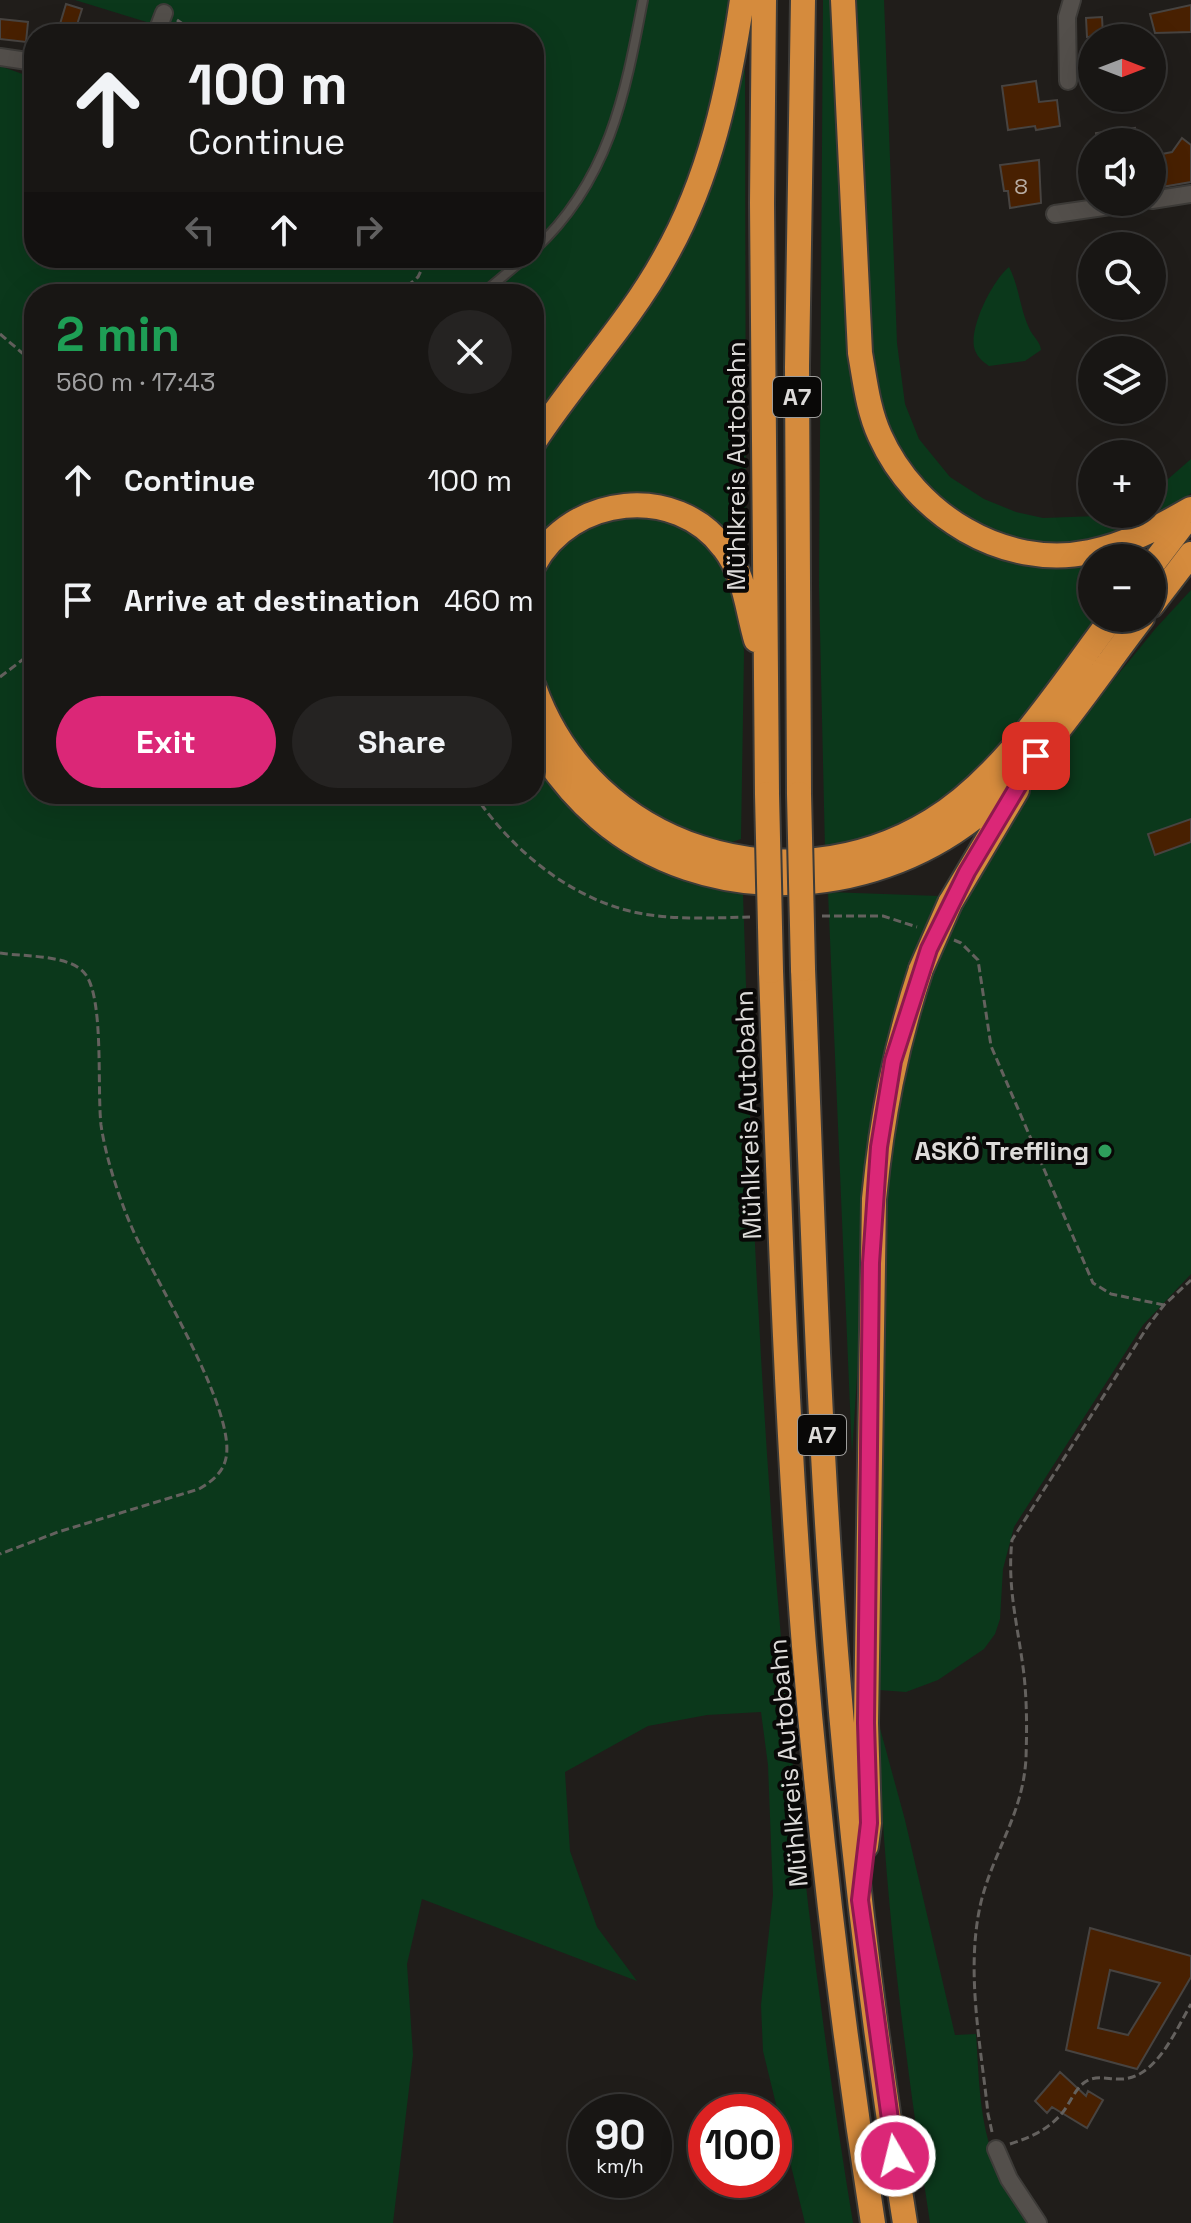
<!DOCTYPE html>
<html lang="en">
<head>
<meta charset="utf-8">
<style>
  :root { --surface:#181614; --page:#252322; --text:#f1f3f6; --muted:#9f9fa0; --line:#363534; --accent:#db2777 }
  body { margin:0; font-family:"Space Grotesk",sans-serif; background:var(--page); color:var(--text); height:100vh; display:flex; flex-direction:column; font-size:30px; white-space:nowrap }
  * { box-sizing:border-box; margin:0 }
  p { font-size:26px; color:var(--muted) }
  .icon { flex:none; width:44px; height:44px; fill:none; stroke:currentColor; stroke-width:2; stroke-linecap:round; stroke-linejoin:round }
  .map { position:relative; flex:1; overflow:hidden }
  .panel { position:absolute; left:24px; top:284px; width:520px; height:520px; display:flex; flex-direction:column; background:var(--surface); border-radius:32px; box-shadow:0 8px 32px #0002,0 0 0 2px var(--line) }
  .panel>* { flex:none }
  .top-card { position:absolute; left:24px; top:24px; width:520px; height:244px; border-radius:32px; box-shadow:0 8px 32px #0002,0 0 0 2px var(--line); background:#181614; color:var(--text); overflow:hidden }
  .needle { width:52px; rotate:90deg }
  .tools { position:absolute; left:1078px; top:24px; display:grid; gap:16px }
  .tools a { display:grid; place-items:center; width:88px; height:88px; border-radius:50%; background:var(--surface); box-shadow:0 8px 32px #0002,0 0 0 2px var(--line); font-size:40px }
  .speed { position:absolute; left:568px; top:2094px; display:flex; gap:16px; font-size:40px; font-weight:700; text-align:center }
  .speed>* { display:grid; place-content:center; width:104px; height:104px; border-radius:50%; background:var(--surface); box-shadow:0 8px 32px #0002,0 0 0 2px var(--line); line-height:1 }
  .speed small { font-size:20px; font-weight:400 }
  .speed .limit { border:12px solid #d22; background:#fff; color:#111 }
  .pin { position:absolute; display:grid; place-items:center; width:68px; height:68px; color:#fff; margin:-34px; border-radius:16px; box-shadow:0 4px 12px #0006 }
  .me { position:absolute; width:88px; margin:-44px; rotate:352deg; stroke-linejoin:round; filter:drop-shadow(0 0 6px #0008) }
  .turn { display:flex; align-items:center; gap:28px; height:168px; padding:0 32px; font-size:36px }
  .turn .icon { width:104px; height:104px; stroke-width:2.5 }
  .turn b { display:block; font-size:56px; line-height:68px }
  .lanes { display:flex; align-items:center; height:76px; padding:0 32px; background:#0003; justify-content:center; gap:40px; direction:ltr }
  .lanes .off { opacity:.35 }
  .round { display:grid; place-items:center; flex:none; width:84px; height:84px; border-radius:42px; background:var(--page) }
  .headline { display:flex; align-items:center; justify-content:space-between; height:136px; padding:0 32px }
  h1 { font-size:48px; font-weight:800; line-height:60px; color:#1e9e55 }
  .button { display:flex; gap:16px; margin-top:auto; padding:16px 32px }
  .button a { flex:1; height:92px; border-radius:48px; background:var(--accent); color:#fff; font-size:32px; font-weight:800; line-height:92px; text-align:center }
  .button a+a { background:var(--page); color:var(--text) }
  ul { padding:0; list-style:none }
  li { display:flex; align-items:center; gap:24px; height:120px; padding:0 32px }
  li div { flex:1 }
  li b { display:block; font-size:30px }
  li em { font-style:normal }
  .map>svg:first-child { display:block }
  .green { fill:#0b381b }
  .building { fill:#482001; stroke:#474340; stroke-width:2; fill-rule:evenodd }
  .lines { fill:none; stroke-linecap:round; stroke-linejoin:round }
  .lane-casing { stroke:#3d3b38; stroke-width:12 }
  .street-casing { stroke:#3d3b38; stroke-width:20 }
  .highway-casing { stroke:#3d3b38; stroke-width:28 }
  .path { stroke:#64615e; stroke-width:3; stroke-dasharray:8 4; stroke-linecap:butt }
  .lane { stroke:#534f4b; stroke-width:8 }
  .street { stroke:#534f4b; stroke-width:16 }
  .highway { stroke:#d58b3d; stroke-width:24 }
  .highway-bridge-casing { stroke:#3d3b38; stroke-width:28; stroke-linecap:butt }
  .highway-bridge { stroke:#d58b3d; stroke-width:24 }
  .route-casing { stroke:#8e194d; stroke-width:20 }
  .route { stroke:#db2777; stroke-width:14 }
  .leisure-dot { fill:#2e9e5b; stroke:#090807; stroke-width:3 }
  .labels { text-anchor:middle; stroke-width:8; stroke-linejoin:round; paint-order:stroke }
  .number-label { font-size:22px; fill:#b8aca3 }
  .shield { fill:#090807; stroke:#9d9c9a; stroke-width:2 }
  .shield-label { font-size:24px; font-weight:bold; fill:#dddbd9 }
  .street-label { font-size:26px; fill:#dddbd9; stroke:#090807 }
  .poi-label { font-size:26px; font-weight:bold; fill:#dddbd9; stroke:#090807; text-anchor:end }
</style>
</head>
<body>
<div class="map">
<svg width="1191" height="2223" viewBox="0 0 1191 2223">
  <rect width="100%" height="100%" fill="#201d1a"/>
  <path class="green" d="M75 0H730C720 69 708 136 682 201 650 280 585 354 534 423V294H34V794H534V759C552 781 570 806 590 826 632 866 687 885 743 894 748 1030 750 1166 758 1302 774 1610 803 1919 853 2223H805L763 2051 761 2005 773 1895 768 1765 761 1712 707 1715 648 1726 565 1772 570 1851 597 1927 637 1981 422 1899 407 1964 413 2055 393 2223H0V66L34 78V258H534V34H167L171 23 153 24Z
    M823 0H834L854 358 934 520 1092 559V618H1102L976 776 900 831 825 850 819 586Z
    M853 0H884L897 343 905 404 919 439 950 477 984 499 1016 512 1043 518 1152 514V493L1191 459V493C1130 551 1031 561 959 517 950 511 941 500 933 492 926 485 917 479 911 471 883 432 875 385 869 339Z
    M739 69 745 70 746 571 652 499 534 549V457L552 427 638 313Z
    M1009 267C1019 286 1020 309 1029 328 1033 337 1040 341 1041 350L1025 361 989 366C982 361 976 356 974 347 970 325 993 280 1009 267Z
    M635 511 688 527 730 570 743 629 744 653 741 839 717 847 677 833 599 778 540 689 534 672V580L544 560 575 528Z
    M1191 590V1274L1143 1325 1014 1527 1003 1569 1000 1619 995 1634 984 1649 938 1680 906 1692 879 1690 881 1248 893 1111 924 989 962 901 1023 799 1107 688 1156 628Z
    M828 892 939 896 898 1002 874 1113 852 1454Z
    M878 1721 905 1820 955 2035 976 2034C979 2076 979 2123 996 2163 1004 2184 1019 2204 1030 2223H930C905 2056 883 1890 878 1721Z"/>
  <path class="building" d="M66 4 82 9 74 34H57Z
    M1191 5V32L1155 33 1150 14Z
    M1102 17 1103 36 1087 37 1086 18Z
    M0 19 28 22 26 42 0 39Z
    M1036 81 1039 102 1057 100 1060 126 1036 130 1035 126 1008 130 1002 86Z
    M1135 128 1136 142H1097L1096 133Z
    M1182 138 1191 145V182L1156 188 1152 156 1172 152Z
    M1039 160 1041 203 1010 208 1008 191H1004L1000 165Z
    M1191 819V842L1155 855 1148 834Z
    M1090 1928 1191 1956V1977L1137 2069 1066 2050ZM1110 1970 1160 1983 1128 2035 1098 2028Z
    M1060 2072 1086 2096 1088 2091 1103 2100 1087 2128 1052 2107 1047 2113 1035 2101Z"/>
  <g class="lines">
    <defs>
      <path id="lane" d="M534 250C609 181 625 95 643 0
        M482 294 525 258"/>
      <path id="street" d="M156 34 164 13
        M0 57 34 62
        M1068 81 1067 17 1072 0
        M1152 200 1191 194
        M1055 214 1138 202
        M996 2149 1009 2179 1038 2223"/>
      <path id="highway" d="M764 0 762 203 767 794
        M843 0 860 353C865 381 868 410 880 436 915 514 1003 570 1090 552 1127 544 1158 528 1191 509
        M534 442C575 379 629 323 665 257 710 178 729 89 742 0
        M534 565C571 495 676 483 724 548 745 575 747 609 756 640
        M1152 565 1190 515
        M1152 605 1191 554
        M534 687C592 849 787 909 931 821 1004 777 1061 685 1112 618
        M534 739C552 769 573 796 599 818 705 909 868 901 975 817 1039 767 1092 683 1142 618
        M799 794 797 367 803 0
        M950 903 1017 790
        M803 969C812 1197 818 1425 836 1652 851 1843 874 2034 905 2223
        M771 971C779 1196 786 1421 804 1646 820 1839 843 2032 873 2223
        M866 1846 869 1823 866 1723 874 1199C882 1117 895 1048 921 969"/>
    </defs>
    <use href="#lane" class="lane-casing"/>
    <use href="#street" class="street-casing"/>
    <use href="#highway" class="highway-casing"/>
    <path class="path" d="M177 20 197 34
      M398 294 418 277 427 258
      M0 334 34 363
      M0 677 34 651
      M474 794C509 846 561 891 622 909 662 921 709 918 750 917
      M822 916H883L917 927
      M954 940 961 943 978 960 991 1046 1093 1283 1111 1294 1164 1305
      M0 953C23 957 72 954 86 975 104 1001 97 1088 101 1125 106 1160 122 1208 138 1241 159 1286 236 1412 226 1458 223 1473 211 1482 199 1489L58 1532 0 1554
      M992 2132 988 2114C981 2045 965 1971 981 1902 994 1850 1023 1814 1026 1758 1027 1727 1027 1697 1023 1667 1017 1622 1007 1586 1012 1540L1148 1326 1164 1305 1191 1280
      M1010 2144C1031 2137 1048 2130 1063 2112 1070 2103 1075 2089 1085 2082 1097 2074 1109 2080 1122 2079 1156 2078 1176 2030 1191 2004"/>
    <use href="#lane" class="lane"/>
    <use href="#street" class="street"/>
    <use href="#highway" class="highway"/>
    <defs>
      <path id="highway-bridge" d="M767 794 771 971
        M799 794 803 969
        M921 969 950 903"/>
    </defs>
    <use href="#highway-bridge" class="highway-bridge-casing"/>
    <use href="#highway-bridge" class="highway-bridge"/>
  </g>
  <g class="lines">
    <defs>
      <path id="route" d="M895 2156 860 1900 869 1823 866 1723 871 1263 879 1147 893 1061 929 949 967 872 1036 756"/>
    </defs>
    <use href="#route" class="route-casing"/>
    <use href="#route" class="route"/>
  </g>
  <circle class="leisure-dot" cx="1105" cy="1151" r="8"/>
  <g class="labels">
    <g class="number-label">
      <text x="1021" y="194">8</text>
    </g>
    <g class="shield">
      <rect x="773" y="377" width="48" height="40" rx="6"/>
      <rect x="798" y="1415" width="48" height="40" rx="6"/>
    </g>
    <g class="shield-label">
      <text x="797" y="405">A7</text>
      <text x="822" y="1443">A7</text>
    </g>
    <g class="street-label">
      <text transform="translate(736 466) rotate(-90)" y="9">Mühlkreis Autobahn</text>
      <text transform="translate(748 1115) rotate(-92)" y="9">Mühlkreis Autobahn</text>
      <text transform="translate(788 1763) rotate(-95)" y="9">Mühlkreis Autobahn</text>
    </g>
    <g class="poi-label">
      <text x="1089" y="1160">ASKÖ Treffling</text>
    </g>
  </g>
</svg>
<div class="tools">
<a><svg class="needle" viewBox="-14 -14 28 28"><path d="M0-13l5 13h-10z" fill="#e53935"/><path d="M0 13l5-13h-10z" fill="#9f9fa0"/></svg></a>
<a><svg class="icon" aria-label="sound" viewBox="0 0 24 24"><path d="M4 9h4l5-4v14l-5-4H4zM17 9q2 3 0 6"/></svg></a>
<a><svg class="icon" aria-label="search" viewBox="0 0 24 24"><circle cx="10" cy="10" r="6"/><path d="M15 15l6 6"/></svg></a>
<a><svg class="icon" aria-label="layers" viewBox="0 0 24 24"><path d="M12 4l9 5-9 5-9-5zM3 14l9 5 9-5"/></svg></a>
<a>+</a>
<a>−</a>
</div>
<div class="speed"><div>90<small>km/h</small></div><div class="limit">100</div></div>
<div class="pin" style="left:1036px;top:756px;background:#d93025"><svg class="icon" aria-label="arrive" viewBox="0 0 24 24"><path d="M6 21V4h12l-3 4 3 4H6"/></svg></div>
<svg class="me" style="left:895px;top:2156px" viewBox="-20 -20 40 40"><circle r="17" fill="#db2777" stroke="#fff" stroke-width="3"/><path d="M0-11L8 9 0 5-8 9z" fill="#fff"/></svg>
<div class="top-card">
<div class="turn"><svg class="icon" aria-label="ahead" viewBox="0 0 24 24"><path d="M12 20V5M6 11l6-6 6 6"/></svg><div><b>100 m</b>Continue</div></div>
<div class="lanes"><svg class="icon off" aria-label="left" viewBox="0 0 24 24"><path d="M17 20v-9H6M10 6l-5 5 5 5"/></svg><svg class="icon" aria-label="ahead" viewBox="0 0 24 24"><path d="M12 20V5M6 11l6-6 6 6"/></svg><svg class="icon off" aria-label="right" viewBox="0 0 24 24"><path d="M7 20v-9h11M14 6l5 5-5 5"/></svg></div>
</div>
<section class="panel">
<div class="headline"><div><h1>2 min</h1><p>560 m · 17:43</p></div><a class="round"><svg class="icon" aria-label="close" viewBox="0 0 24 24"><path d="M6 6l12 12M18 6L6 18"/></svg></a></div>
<ul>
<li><svg class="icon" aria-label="ahead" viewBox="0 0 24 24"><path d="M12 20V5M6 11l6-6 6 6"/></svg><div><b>Continue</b></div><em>100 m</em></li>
<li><svg class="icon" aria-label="arrive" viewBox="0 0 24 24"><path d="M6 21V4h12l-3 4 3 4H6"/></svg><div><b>Arrive at destination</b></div><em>460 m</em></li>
</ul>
<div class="button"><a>Exit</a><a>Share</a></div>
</section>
</div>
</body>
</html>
